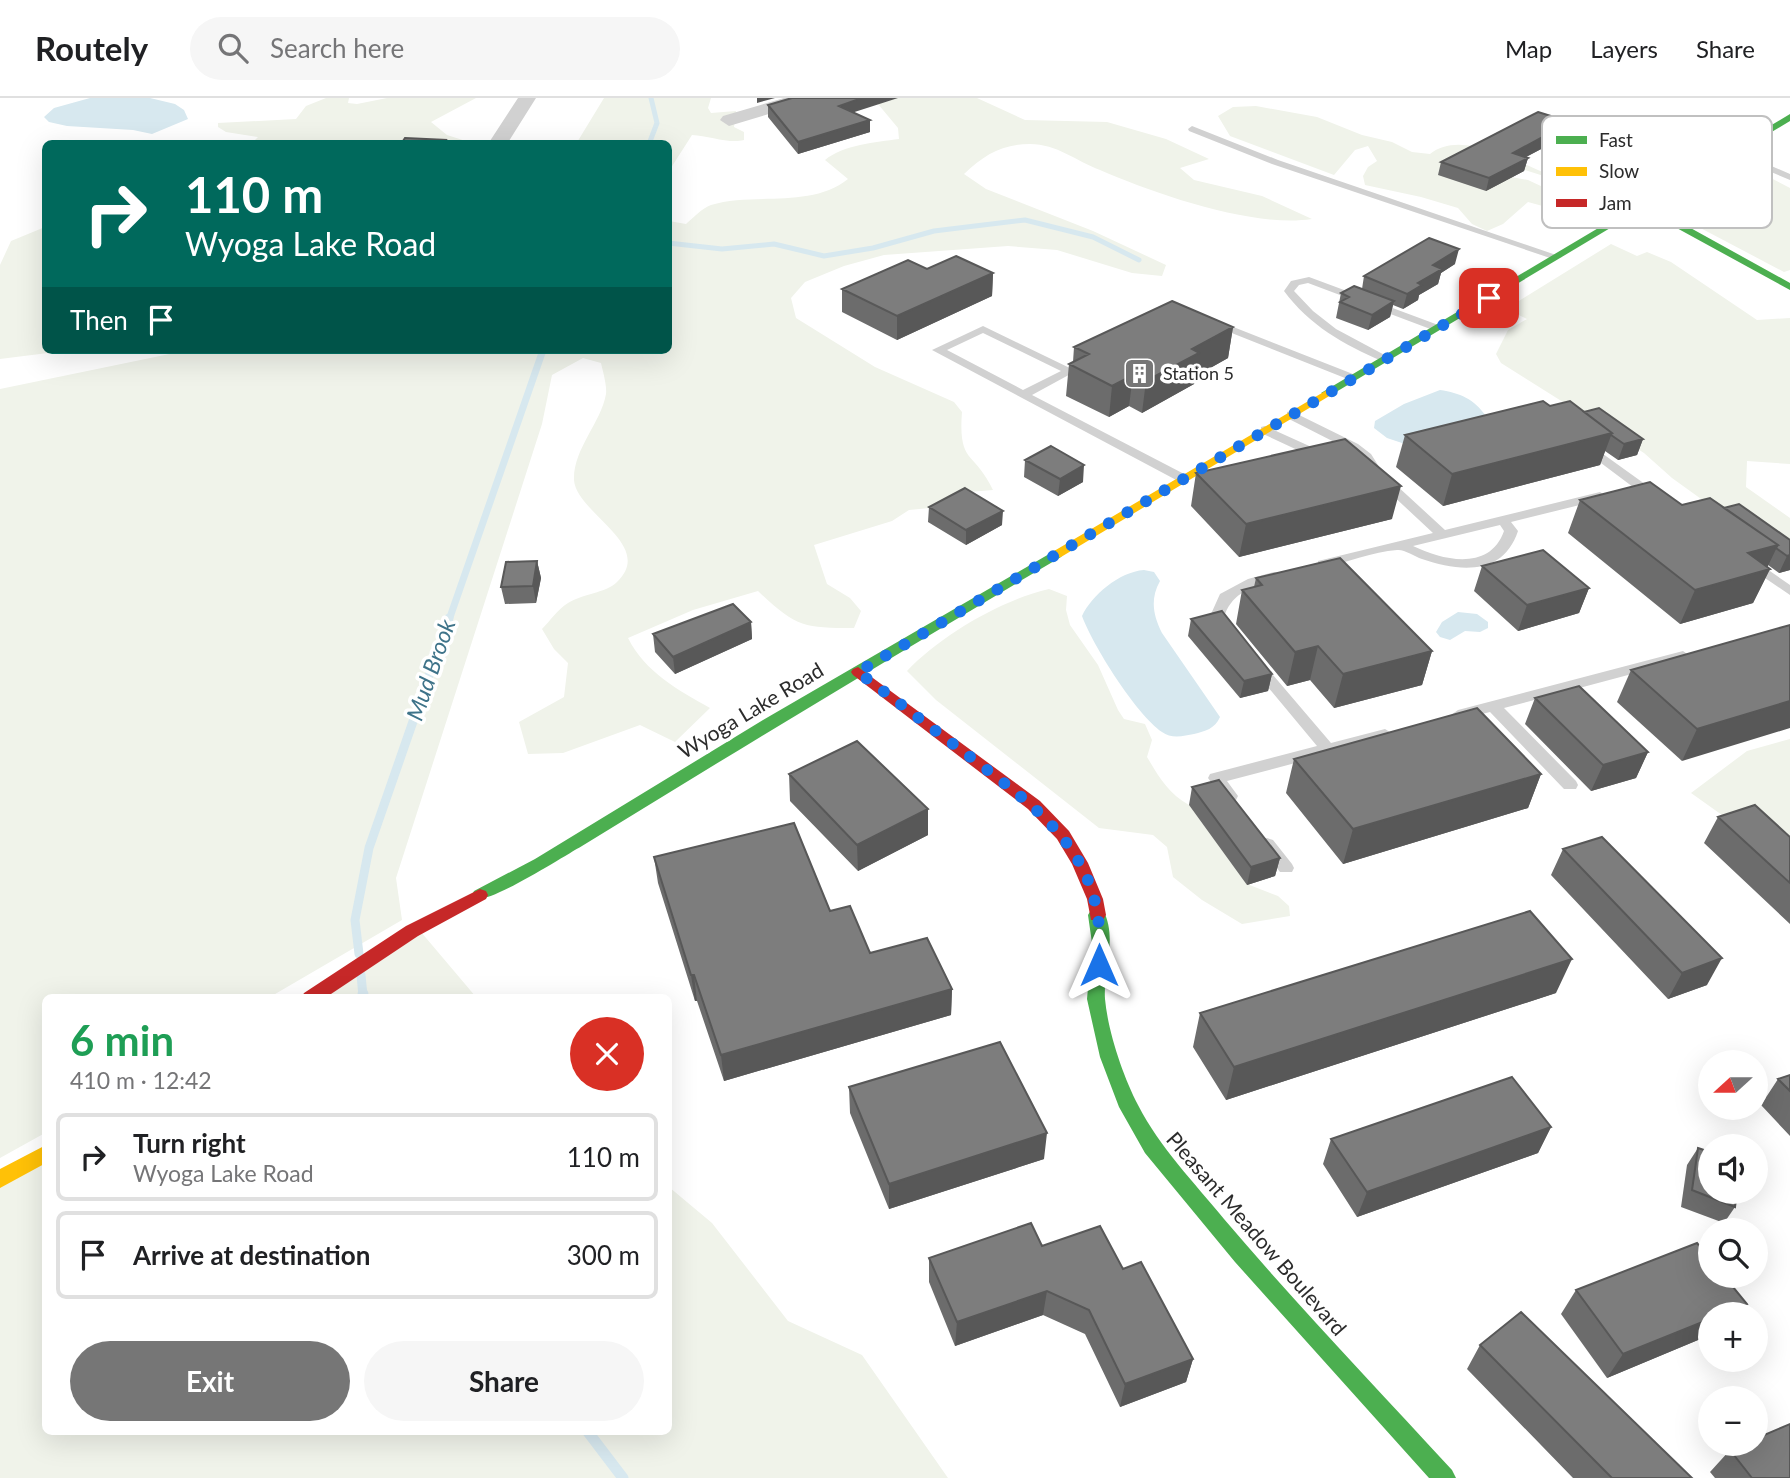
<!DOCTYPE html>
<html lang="en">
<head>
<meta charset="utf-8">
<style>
  :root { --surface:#fff; --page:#f6f6f6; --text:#202124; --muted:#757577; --line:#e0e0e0; --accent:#767676 }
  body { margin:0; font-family:Lato,sans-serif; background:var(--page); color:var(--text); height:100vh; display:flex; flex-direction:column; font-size:26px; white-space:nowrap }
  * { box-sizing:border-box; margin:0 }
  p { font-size:23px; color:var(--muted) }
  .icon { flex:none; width:38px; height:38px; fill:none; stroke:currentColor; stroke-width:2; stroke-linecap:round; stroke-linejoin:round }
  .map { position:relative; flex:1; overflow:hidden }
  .drawer { position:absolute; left:42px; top:896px; width:630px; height:441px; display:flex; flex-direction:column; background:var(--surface); border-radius:10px; box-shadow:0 7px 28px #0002 }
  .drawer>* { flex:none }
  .hud { position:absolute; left:42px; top:42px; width:630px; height:214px; border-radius:10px; box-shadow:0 7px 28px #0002; background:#00695c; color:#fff; overflow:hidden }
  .needle { width:46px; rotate:249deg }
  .controls { position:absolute; left:1698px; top:952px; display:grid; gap:14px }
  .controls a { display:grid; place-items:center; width:70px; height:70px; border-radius:50%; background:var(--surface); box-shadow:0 7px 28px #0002; font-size:35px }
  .pin { position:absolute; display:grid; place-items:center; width:60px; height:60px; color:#fff; margin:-30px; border-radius:14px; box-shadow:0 4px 10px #0006 }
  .me { position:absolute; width:77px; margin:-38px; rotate:0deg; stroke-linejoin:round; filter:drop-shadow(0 0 5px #0008) }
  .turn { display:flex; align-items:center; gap:24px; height:147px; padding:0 28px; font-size:32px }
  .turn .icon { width:91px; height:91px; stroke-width:2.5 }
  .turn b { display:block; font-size:49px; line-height:60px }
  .then { display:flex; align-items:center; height:66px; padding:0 28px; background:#0003; gap:14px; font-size:26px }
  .round { display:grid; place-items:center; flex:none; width:74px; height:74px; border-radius:37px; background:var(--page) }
  .summary { display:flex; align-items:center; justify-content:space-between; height:119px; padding:0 28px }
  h1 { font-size:42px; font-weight:700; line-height:52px; color:#1e9e55 }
  .cta { display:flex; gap:14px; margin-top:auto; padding:14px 28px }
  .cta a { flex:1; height:80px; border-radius:42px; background:var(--accent); color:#fff; font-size:28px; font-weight:700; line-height:80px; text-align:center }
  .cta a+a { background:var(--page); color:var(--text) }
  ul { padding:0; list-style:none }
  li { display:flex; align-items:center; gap:21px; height:88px; margin:0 14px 10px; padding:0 14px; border:4px solid var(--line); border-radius:10px }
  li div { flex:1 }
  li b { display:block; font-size:26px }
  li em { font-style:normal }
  header { display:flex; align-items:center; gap:42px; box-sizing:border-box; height:98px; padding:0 35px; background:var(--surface); border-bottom:2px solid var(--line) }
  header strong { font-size:33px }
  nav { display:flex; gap:38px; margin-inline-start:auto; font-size:24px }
  .search { width:490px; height:63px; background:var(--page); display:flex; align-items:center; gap:18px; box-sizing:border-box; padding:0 24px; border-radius:38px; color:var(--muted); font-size:26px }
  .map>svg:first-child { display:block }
  .green { fill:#f0f3ea }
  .water { fill:#d7e8ef }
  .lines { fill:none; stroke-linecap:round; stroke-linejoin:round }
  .stream-far3 { stroke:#d7e8ef; stroke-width:5 }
  .stream-far2 { stroke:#d7e8ef; stroke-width:7 }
  .stream-far1 { stroke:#d7e8ef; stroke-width:9 }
  .stream { stroke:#d7e8ef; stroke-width:11 }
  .lane { fill:#d1d1d1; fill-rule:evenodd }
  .street { fill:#d1d1d1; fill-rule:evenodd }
  .fast { fill:#4caf50; fill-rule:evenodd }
  .slow { fill:#ffc107; fill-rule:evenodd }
  .jam { fill:#c62828; fill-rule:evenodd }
  .wall { fill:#6c6c6c }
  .shaded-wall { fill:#585858 }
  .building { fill:#7d7d7d; stroke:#585858; stroke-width:2 }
  .route { stroke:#1a73e8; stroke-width:12; stroke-dasharray:0 21.6 }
  .labels { text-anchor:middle; stroke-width:7; stroke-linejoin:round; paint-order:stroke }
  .far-poi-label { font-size:18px; fill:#2c2c2c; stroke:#fff; text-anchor:start }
  .street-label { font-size:21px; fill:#2c2c2c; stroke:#fff }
  .water-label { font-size:23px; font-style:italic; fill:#3e7389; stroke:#fff }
  .key { fill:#fff; stroke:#c0c0c0; stroke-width:2 }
  .key-label { font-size:19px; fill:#2c2c2c }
</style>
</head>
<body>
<header>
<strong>Routely</strong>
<div class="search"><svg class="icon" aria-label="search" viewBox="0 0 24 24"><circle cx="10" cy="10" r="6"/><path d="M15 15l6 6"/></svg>Search here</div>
<nav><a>Map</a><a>Layers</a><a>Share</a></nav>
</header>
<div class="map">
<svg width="1790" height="1380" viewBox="0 0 1790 1380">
  <rect width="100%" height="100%" fill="#fff"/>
  <path class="green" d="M326 0H349L348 5 357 6 387 0H476L431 24 447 37 472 45H252L258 39 226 34 218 29V25L296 21 306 8Z
    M604 0H711L708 10 711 15 736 13 734 29 744 34V42C730 46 709 38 692 37L669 73 668 46H576Z
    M873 0H977L1025 22 1107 24 1166 41 1209 61 1180 70 1194 82 1262 98 1312 121C1252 130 1156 96 1100 72 1076 63 1057 46 1030 46 1002 46 984 57 964 76L986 91 1093 133 1166 167 1162 178 1132 175 1057 152 1008 148 884 157 844 168 805 184 791 200 796 220 875 269 954 304 962 314C958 367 974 352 993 392L969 394 940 409 909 412 892 423 814 447 827 486 850 500 861 513 854 530C803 530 796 529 758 493L693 512 628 540C645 574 678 592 710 610L675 644 640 627 563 655 528 656 519 624 564 599 568 565 554 551 542 531C550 523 558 511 568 505 582 496 606 495 617 484 656 447 576 415 574 382 573 351 601 325 606 296 607 287 603 274 601 265L583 260 552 277 542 326 396 780 402 822 270 899 46 900 45 1035 0 1060V291L189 252H668L669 123 686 126C693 120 702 110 711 107 752 94 811 111 848 81L825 62C843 47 876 44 899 41L898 30Z
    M1256 8 1317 19 1362 37 1392 44 1412 54 1430 56C1460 31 1515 63 1545 75L1547 79 1497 63 1495 76 1528 82 1590 111 1583 119 1528 104 1503 126 1487 133 1472 126 1458 110 1421 99 1365 87 1363 78 1368 69 1377 63 1368 48 1355 52 1334 77 1230 38 1218 18 1233 9Z
    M1742 65 1790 90V172L1784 174 1670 114 1693 87Z
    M45 129 46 252H72L0 261V167L11 143Z
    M1611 146 1637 158 1647 154 1671 164 1757 222 1790 220V366L1747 363 1746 389 1790 420V465L1672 380 1644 355 1501 265 1496 256 1508 232 1527 221 1506 211Z
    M1049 491 1067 498 1066 512 1070 527 1098 567 1118 612 1124 621 1145 626 1152 642 1147 659C1159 679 1168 695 1189 707L1247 786 1278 798 1289 808 1290 818 1242 826 1202 802 1173 779 1167 749 1153 737 1099 730 936 602 907 573C940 538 1001 502 1049 491Z
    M1790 641V757L1729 722 1691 695 1747 653Z
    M421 834 476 899 313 900Z
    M45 1055 46 1334H668L669 1089 712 1125 788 1223 862 1257 948 1380H0V1081Z"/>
  <path class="water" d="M90 0H150L175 6 184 12 188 21 152 36 133 32 67 28 49 24 44 19 54 10Z
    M1440 292C1460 295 1474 301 1486 318L1411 348 1387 340 1374 330 1375 323 1404 306Z
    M1144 472 1154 474 1160 483C1150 501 1153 517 1162 535L1220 619C1215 631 1205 633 1194 636 1184 638 1171 641 1162 634 1136 616 1093 548 1082 518 1092 497 1119 474 1144 472Z
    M1458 514 1477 516 1488 524V530L1480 534 1465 533 1450 542 1440 539 1436 534 1442 524Z"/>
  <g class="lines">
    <path class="stream-far3" d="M649 46 657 25 651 0
      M668 145 722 151 774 146 824 158 873 150 934 133 1025 122 1093 139 1139 162"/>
    <path class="stream-far2" d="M449 522 543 252"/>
    <path class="stream-far1" d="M359 856 355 822 369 750 449 520
      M361 877 363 898"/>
    <path class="stream" d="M363 896V900
      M588 1334 623 1380"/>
    <path class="lane" d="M1192 28 1278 62 1562 159 1553 161 1272 66 1189 33 1188 31Z
      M1571 39 1695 78 1697 80 1689 82 1572 45 1564 50 1677 88V92L1674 93 1553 50Z
      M1731 53H1737L1790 76V82L1731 57Z
      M1309 179 1441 228 1442 230 1433 232 1308 185 1299 187 1294 193 1313 213 1336 231 1392 261 1382 263C1344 247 1309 227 1284 193L1291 183Z
      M1213 221 1358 278 1360 280 1350 282 1209 226 1208 224Z
      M983 228 1076 273 1032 297 1188 378V384H1180L932 252ZM983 235 1061 273 1023 292 947 252Z
      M1291 313 1358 346 1371 356 1383 375 1445 432 1600 394 1606 398 1604 401 1511 424 1518 433C1503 478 1460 474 1422 461 1414 458 1404 451 1397 452 1373 454 1347 464 1323 470L1318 469V463L1433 435 1374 380 1362 361 1350 352 1287 320V314ZM1500 427 1504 433C1490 473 1444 463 1413 448Z
      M1265 328 1327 356 1329 359 1323 363 1319 362 1261 335V329Z
      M1585 343 1649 389V395H1641L1581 350V344Z
      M1751 460 1790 487V497L1746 467 1744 464Z
      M1274 474 1279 475 1281 478 1279 481C1256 487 1234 493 1225 516L1236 530 1234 533H1224L1211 516 1220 496 1248 481Z
      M1683 553 1690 558 1688 561 1504 610 1576 683 1578 687 1576 691H1564L1490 614 1458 622 1451 617 1458 612Z
      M1257 562 1262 564 1331 645 1385 631 1393 636 1390 640 1227 683 1238 698 1236 702H1224L1208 680 1210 676 1317 648 1252 570 1250 567Z
      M1267 740 1273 742 1292 766 1294 770 1292 774H1280L1261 750 1259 746 1261 742Z"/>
    <path class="street" d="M518 0H536L507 46H488Z
      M784 0H812L809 4 729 28 720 22 723 18Z"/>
    <path class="fast" d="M1790 16V23L1649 107 1790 185V192L1642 111 1331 297 1327 298 1321 295Z
      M1056 452 1063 456 1061 459C900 554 741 650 582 748 564 758 490 806 474 801L472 797 474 793 535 761 763 622Z
      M1097 811 1103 812C1118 840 1103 873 1105 901 1108 934 1123 978 1138 1007 1160 1050 1194 1084 1224 1121 1297 1207 1376 1289 1452 1372L1456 1380H1429L1235 1164 1145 1055 1119 1009 1100 959 1087 901 1092 845 1088 817 1091 812Z"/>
    <path class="slow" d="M1327 292 1331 293V297L1061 459 1056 460 1049 456Z
      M46 1047V1065L0 1090V1071Z"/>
    <path class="jam" d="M858 569 1040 703 1069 733 1088 765 1103 801 1106 817 1103 822H1091L1087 801 1072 766 1057 741 1028 711 853 577 851 574 853 571Z
      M480 791 486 793 488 797 486 801 418 838 325 900H301L304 895 406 828Z"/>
  </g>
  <path class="wall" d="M768 7 854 15 870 34 798 56 768 19Z
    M1564 35 1562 40 1526 59 1528 60 1524 73 1486 93 1438 77 1441 64Z
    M1455 166 1441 175 1438 186 1419 197 1418 202 1403 211 1393 207 1390 219 1368 232 1336 220 1341 195 1362 191 1364 178Z
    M927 171 993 175 992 198 897 242 842 214V191Z
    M1233 229 1228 260 1196 278 1194 286 1142 315 1129 308 1109 319 1066 298 1069 266 1073 264 1074 249Z
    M1550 308 1584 314 1643 341 1637 357 1618 362 1605 353 1600 367 1443 408 1396 369 1405 337Z
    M1025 362 1083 384 1058 398 1024 379Z
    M1196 375 1392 421 1239 459 1191 408Z
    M1580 402 1724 410 1790 442V472L1779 475 1768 467 1767 469 1770 471 1753 505 1680 526 1568 435Z
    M929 409 1002 427 966 447 928 424Z
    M537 463 541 480 536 505 505 506 501 489Z
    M1482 468 1589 490 1579 515 1518 533 1474 493Z
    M1256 480 1432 553 1422 587 1334 610 1310 582 1287 588 1236 526 1242 492 1254 489Z
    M1191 521 1272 576 1268 593 1240 600 1188 538Z
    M751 524 752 541 675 576 655 554 653 536Z
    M1790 527 1682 663 1617 604 1631 572Z
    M1535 600 1648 654 1636 680 1591 693 1525 626Z
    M1294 661 1541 676 1528 710 1343 766 1286 695Z
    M789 676 928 737 858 773 790 703Z
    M1192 689 1280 760 1275 778 1247 787 1189 707Z
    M1718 719 1790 739V826L1704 745Z
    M1563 751 1707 887 1668 901 1551 777Z
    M654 759 830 813 870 855 952 891 951 917 724 983 697 903H695L658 785Z
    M1556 895 1226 1002 1193 949 1200 915Z
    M1790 977V1038L1761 1007 1778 981Z
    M849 989 1044 1061 889 1111 850 1015Z
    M1551 1029 1538 1055 1357 1119 1323 1066 1331 1041Z
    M1698 1050 1735 1109 1724 1125 1681 1109 1687 1067Z
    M1042 1148 1123 1171 1193 1261 1186 1284 1120 1309 1085 1236 1043 1217 955 1248 929 1184V1160Z
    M1576 1192 1747 1206 1739 1216H1710V1237L1607 1280 1561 1216Z
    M1480 1247 1692 1380H1573L1467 1271Z
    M1730 1352 1790 1380H1715L1710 1374Z"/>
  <path class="shaded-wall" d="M757 0H775L757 5Z
    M862 0H898L839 19V8Z
    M870 22V34L798 56V44Z
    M1567 23 1562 40 1509 68 1513 55Z
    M1528 60 1524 73 1486 93 1489 80Z
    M1459 151 1455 166 1441 175 1438 186 1419 197 1418 202 1403 211 1407 196 1433 167Z
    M993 175 992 198 897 242V218Z
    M1394 203 1390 219 1368 232 1372 217Z
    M1233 229 1228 260 1196 278 1194 286 1142 315 1146 283 1192 251Z
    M1133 277 1129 308 1109 319 1112 288Z
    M1612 335 1600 367 1443 408 1452 376Z
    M1643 341 1637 357 1618 362 1624 346Z
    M1084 367 1083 384 1058 398 1060 381Z
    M1401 388 1392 421 1239 459 1246 426Z
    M1003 413 1002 427 966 447V432Z
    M1778 447 1766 472 1770 471 1753 505 1680 526 1695 492 1748 455Z
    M1790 457V472L1779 475 1787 458Z
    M537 463 541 480 536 505 533 488Z
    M1589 490 1579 515 1518 533 1527 507Z
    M751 524 752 541 675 576 673 559Z
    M1318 548 1310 582 1287 588 1295 554Z
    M1432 553 1422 587 1334 610 1343 576Z
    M1272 576 1268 593 1240 600 1244 583Z
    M1790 603V630L1682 663 1697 631Z
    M1648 654 1636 680 1591 693 1603 667Z
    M1541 676 1528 710 1343 766 1353 731Z
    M928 711V737L858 773 857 747Z
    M1280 760 1275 778 1247 787 1251 769Z
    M1722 860 1707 887 1668 901 1682 875Z
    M1572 861 1556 895 1226 1002 1234 969Z
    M691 877H694L697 903H695Z
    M952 891 951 917 724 983 721 957Z
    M1551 1029 1538 1055 1357 1119 1367 1094Z
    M1047 1035 1044 1061 889 1111V1086Z
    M1047 1193 1043 1217 955 1248 957 1224Z
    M1747 1206 1739 1216H1722Z
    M1710 1221V1237L1607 1280 1623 1256Z
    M1193 1261 1186 1284 1120 1309 1125 1286Z"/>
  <path class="building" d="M792 0H862L839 8 870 22 798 44 768 7Z
    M1538 14 1567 23 1561 26 1565 27 1513 55 1528 60 1489 80 1441 64Z
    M405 40 446 42 444 46H401Z
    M529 43 554 44 553 46H527Z
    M1429 140 1459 151 1433 167 1442 171 1418 185 1422 187 1407 196 1364 178Z
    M956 158 993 175 897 218 842 191 908 162 927 171Z
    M1354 188 1394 203 1372 217 1340 204 1349 199 1341 195Z
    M1172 203 1233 229 1192 251 1199 255 1146 283 1133 277 1112 288 1069 266 1089 256 1074 249Z
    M1543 303 1550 308 1570 303 1612 335 1452 376 1405 337Z
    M1599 310 1643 341 1624 346 1611 337 1612 335 1584 314Z
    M1345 341 1401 388 1246 426 1196 375Z
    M1051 348 1084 367 1060 381 1025 362Z
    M1650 384 1682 407 1710 400 1778 447 1748 455 1770 471 1695 492 1580 402Z
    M965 390 1003 413 966 432 929 409Z
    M1739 406 1790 442V457L1787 458 1776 450 1778 447 1724 410Z
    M1543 452 1589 490 1527 507 1482 468Z
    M1340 460 1432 553 1343 576 1318 548 1295 554 1242 492 1262 487 1256 480Z
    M537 463 533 488 501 489 506 464Z
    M733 506 751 524 673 559 653 536Z
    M1222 513 1272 576 1244 583 1191 521Z
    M1790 527V603L1697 631 1631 572Z
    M1579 588 1648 654 1603 667 1535 600Z
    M1477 610 1541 676 1353 731 1294 661Z
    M857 643 928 711 857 747 789 676Z
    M1219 682 1280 760 1251 769 1192 689Z
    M1755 707 1790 739V785L1718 719Z
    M794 725 830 813 850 808 870 855 927 840 952 891 721 957 694 877H691L654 759Z
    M1602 739 1722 860 1682 875 1563 751Z
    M1530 813 1572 861 1234 969 1200 915Z
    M1000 944 1047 1035 889 1086 849 989Z
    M1790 977V993L1778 981Z
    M1512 979 1551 1029 1367 1094 1331 1041Z
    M1698 1050 1710 1054V1094H1737L1735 1109 1692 1092Z
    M1031 1125 1042 1148 1100 1128 1123 1171 1141 1164 1193 1261 1125 1286 1089 1212 1047 1193 957 1224 929 1160Z
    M1697 1145 1710 1161V1178H1724L1747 1206 1722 1216H1710V1221L1623 1256 1576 1192Z
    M1521 1214 1692 1380H1612L1480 1247Z
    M1790 1326V1380H1752L1730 1352 1744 1346H1755V1341Z"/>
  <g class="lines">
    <path class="route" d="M1099 867C1108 760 1045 716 969 658 932 630 895 602 858 574L1489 200"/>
  </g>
  <defs>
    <symbol id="building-square" viewBox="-11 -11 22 22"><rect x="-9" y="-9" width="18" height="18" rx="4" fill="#767676" stroke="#fff"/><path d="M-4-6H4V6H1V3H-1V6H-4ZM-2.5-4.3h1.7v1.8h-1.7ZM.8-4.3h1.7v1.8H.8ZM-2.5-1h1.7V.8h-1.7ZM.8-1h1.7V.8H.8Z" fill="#fff"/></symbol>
  </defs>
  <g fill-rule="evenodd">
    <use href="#building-square" x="1122" y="258" width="35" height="35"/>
  </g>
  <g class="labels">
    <g class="far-poi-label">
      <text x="1163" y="282">Station 5</text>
    </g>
    <g class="street-label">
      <text transform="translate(751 613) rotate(-31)" y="7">Wyoga Lake Road</text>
      <text transform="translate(1256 1136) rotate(49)" y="7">Pleasant Meadow Boulevard</text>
    </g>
    <g class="water-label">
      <text transform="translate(431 572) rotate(-71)" y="8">Mud Brook</text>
    </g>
  </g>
  <rect x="1542" y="18" width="230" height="112" rx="10" class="key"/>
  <rect x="1556" y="38" width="31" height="8" fill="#4caf50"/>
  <rect x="1556" y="69" width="31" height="9" fill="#ffc107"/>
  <rect x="1556" y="101" width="31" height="8" fill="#c62828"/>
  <g class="key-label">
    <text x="1599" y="49">Fast</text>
    <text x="1599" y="80">Slow</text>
    <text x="1599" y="112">Jam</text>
  </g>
</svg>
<div class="controls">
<a><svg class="needle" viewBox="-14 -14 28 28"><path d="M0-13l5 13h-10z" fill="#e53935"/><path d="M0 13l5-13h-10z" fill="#757577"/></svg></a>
<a><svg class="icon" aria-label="sound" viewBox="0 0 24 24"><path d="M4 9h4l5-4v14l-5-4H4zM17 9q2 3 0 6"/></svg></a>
<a><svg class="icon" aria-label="search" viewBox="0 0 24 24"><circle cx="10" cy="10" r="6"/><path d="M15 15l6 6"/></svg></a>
<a>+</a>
<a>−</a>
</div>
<div class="pin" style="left:1489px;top:200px;background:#d93025"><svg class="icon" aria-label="arrive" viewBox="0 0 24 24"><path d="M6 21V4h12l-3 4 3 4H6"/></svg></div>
<svg class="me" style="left:1099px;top:867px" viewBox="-20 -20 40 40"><path d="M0-17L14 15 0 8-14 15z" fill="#1a73e8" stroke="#fff" stroke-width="4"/></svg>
<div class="hud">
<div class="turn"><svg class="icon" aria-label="right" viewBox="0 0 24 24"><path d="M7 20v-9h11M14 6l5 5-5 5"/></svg><div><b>110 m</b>Wyoga Lake Road</div></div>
<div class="then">Then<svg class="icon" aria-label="arrive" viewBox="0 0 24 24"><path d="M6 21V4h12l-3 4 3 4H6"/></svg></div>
</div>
<section class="drawer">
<div class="summary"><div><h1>6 min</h1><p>410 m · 12:42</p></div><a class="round" style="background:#d93025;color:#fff"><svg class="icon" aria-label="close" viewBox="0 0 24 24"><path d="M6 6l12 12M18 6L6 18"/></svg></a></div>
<ul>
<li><svg class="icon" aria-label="right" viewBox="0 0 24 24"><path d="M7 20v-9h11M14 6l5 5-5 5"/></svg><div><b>Turn right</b><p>Wyoga Lake Road</p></div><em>110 m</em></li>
<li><svg class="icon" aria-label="arrive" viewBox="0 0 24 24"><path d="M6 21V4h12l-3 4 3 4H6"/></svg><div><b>Arrive at destination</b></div><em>300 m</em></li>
</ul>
<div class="cta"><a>Exit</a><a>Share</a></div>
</section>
</div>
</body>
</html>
